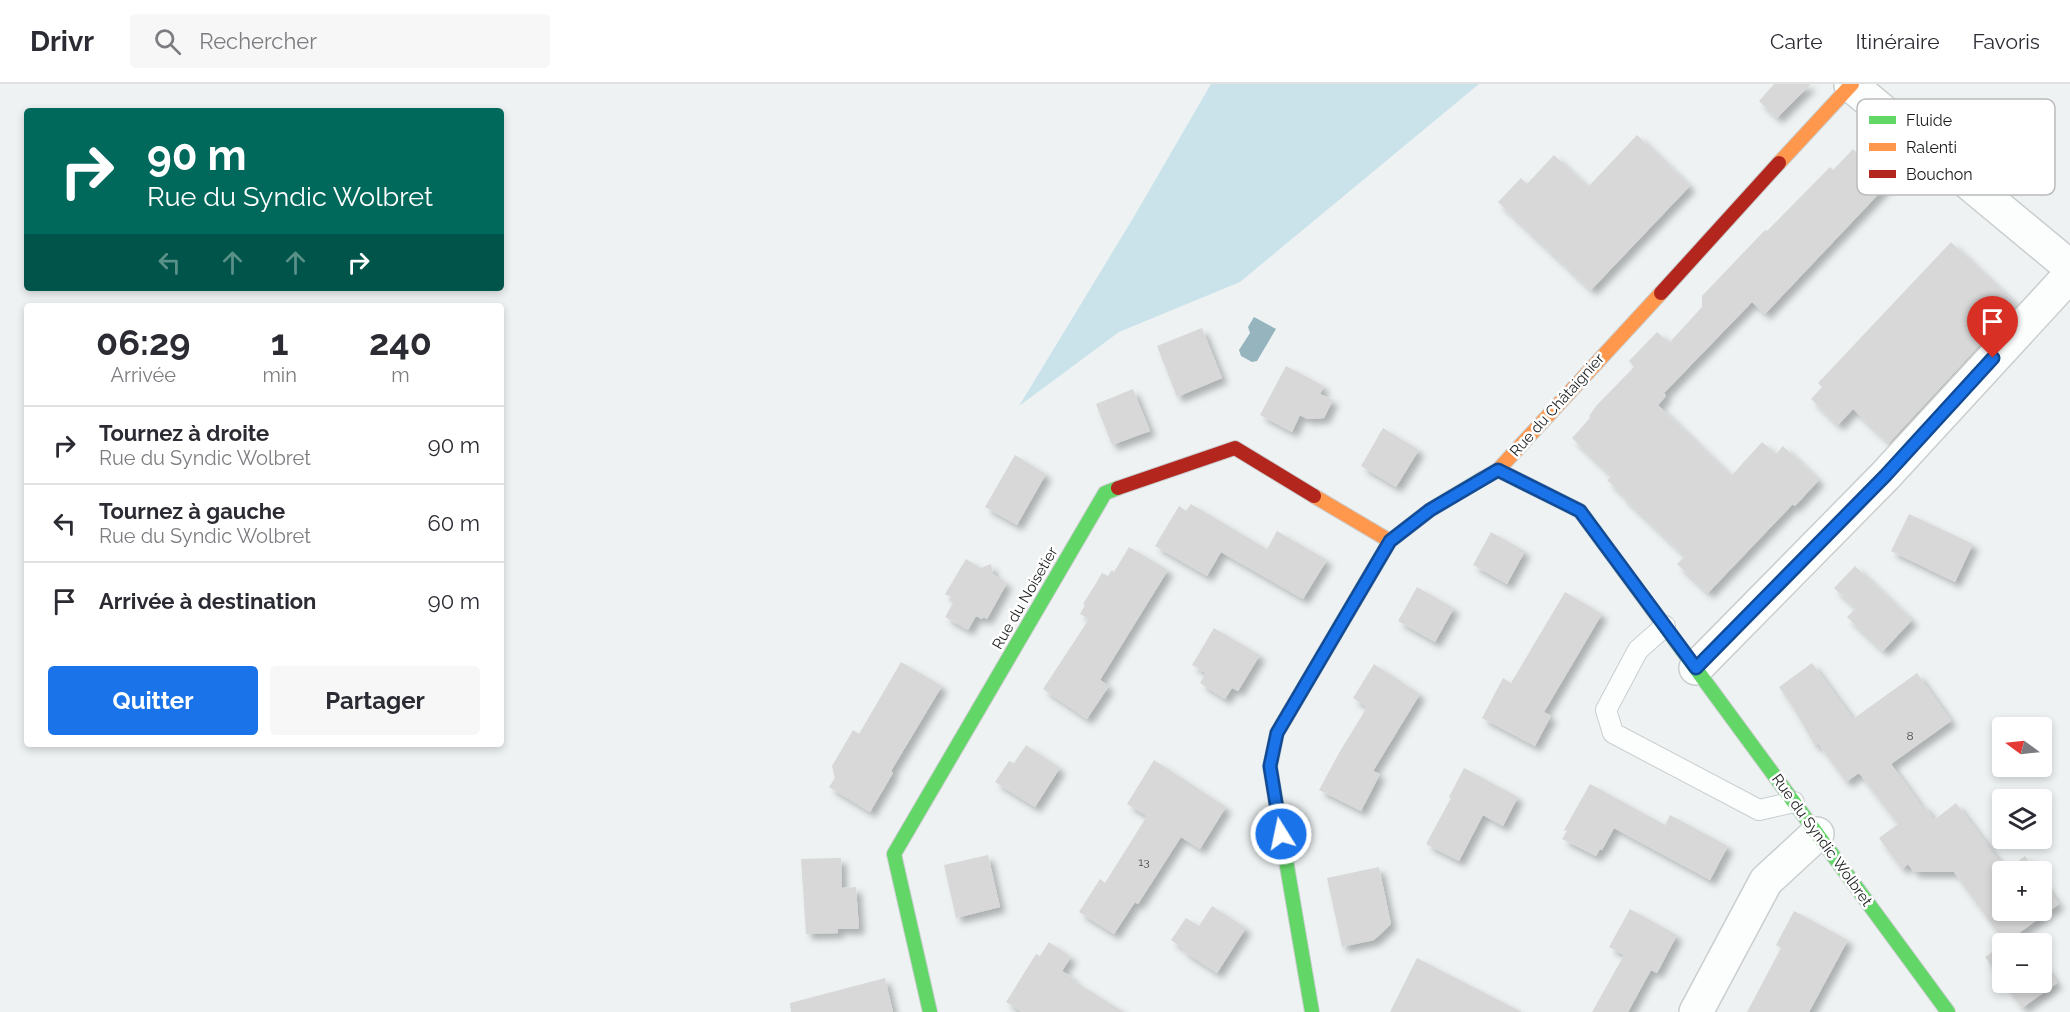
<!DOCTYPE html>
<html lang="fr">
<head>
<meta charset="utf-8">
<style>
  :root { --surface:#fff; --page:#f7f7f7; --text:#2b2b33; --muted:#7c7c81; --line:#e1e1e2; --accent:#1a73e8 }
  body { margin:0; font-family:Raleway,sans-serif; background:var(--page); color:var(--text); height:100vh; display:flex; flex-direction:column; font-size:22px; white-space:nowrap }
  * { box-sizing:border-box; margin:0 }
  p { font-size:20px; color:var(--muted) }
  .icon { flex:none; width:33px; height:33px; fill:none; stroke:currentColor; stroke-width:2; stroke-linecap:round; stroke-linejoin:round }
  .map { position:relative; flex:1; overflow:hidden }
  .panel { position:absolute; left:24px; top:219px; width:480px; height:444px; display:flex; flex-direction:column; background:var(--surface); border-radius:6px; box-shadow:0 3px 9px #0003 }
  .panel>* { flex:none }
  .top-card { position:absolute; left:24px; top:24px; width:480px; height:183px; border-radius:6px; box-shadow:0 3px 9px #0003; background:#00695c; color:#fff; overflow:hidden }
  .needle { width:39px; rotate:285deg }
  .controls { position:absolute; left:1992px; top:633px; display:grid; gap:12px }
  .controls a { display:grid; place-items:center; width:60px; height:60px; border-radius:6px; background:var(--surface); box-shadow:0 3px 9px #0003; font-size:30px }
  .pin { position:absolute; display:grid; place-items:center; width:51px; height:51px; color:#fff; margin:-62px -26px; border-radius:50% 50% 50% 0; rotate:-45deg; box-shadow:0 0 6px #0007 }
  .pin .icon { rotate:45deg }
  .me { position:absolute; width:66px; margin:-33px; rotate:350deg; stroke-linejoin:round; filter:drop-shadow(0 0 4px #0008) }
  .turn { display:flex; align-items:center; gap:21px; height:126px; padding:0 24px; font-size:27px }
  .turn .icon { width:78px; height:78px; stroke-width:2.5 }
  .turn b { display:block; font-size:42px; line-height:51px }
  .lanes { display:flex; align-items:center; height:57px; padding:0 24px; background:#0003; justify-content:center; gap:30px; direction:ltr }
  .lanes .off { opacity:.35 }
  .eta { display:flex; justify-content:space-evenly; align-items:center; height:102px; text-align:center }
  .eta b { font-size:36px; font-weight:700; line-height:42px }
  .cta { display:flex; gap:12px; margin-top:auto; padding:12px 24px }
  .cta a { flex:1; height:69px; border-radius:6px; background:var(--accent); color:#fff; font-size:24px; font-weight:700; line-height:69px; text-align:center }
  .cta a+a { background:var(--page); color:var(--text) }
  ul { padding:0; list-style:none }
  li { display:flex; align-items:center; gap:18px; height:78px; padding:0 24px; border-top:2px solid var(--line) }
  li div { flex:1 }
  li b { display:block; font-size:22px }
  li em { font-style:normal }
  header { display:flex; align-items:center; gap:36px; box-sizing:border-box; height:84px; padding:0 30px; background:var(--surface); border-bottom:2px solid var(--line) }
  header strong { font-size:28px }
  nav { display:flex; gap:33px; margin-inline-start:auto; font-size:21px }
  .search { width:420px; height:54px; background:var(--page); display:flex; align-items:center; gap:15px; box-sizing:border-box; padding:0 21px; border-radius:6px; color:var(--muted); font-size:22px }
  .map>svg:first-child { display:block }
  .green { fill:#cae3eb }
  .water { fill:#95b4be }
  .building { fill:#d8d8d8; filter:url(#shadow) }
  .lines { fill:none; stroke-linecap:round; stroke-linejoin:round }
  .lane-casing { stroke:#cacecf; stroke-width:22 }
  .street-casing { stroke:#cacecf; stroke-width:36 }
  .fast-casing { stroke:#cacecf; stroke-width:16 }
  .slow-casing { stroke:#cacecf; stroke-width:16 }
  .jam-casing { stroke:#cacecf; stroke-width:16 }
  .lane { stroke:#fcfdfd; stroke-width:20 }
  .street { stroke:#fcfdfd; stroke-width:33 }
  .fast { stroke:#63d668; stroke-width:14 }
  .slow { stroke:#ff974d; stroke-width:14 }
  .jam { stroke:#b3261e; stroke-width:14 }
  .route-casing { stroke:#114b97; stroke-width:15 }
  .route { stroke:#1a73e8; stroke-width:10 }
  .labels { text-anchor:middle; stroke-width:5; stroke-linejoin:round; paint-order:stroke }
  .number-label { font-size:12px; fill:#4c4d4e }
  .street-label { font-size:15px; fill:#1a1c1d; stroke:#fff }
  .key { fill:#fff; stroke:#babbbb; stroke-width:1.5 }
  .key-label { font-size:16px; fill:#1a1c1d }
</style>
</head>
<body>
<header>
<strong>Drivr</strong>
<div class="search"><svg class="icon" aria-label="search" viewBox="0 0 24 24"><circle cx="10" cy="10" r="6"/><path d="M15 15l6 6"/></svg>Rechercher</div>
<nav><a>Carte</a><a>Itinéraire</a><a>Favoris</a></nav>
</header>
<div class="map">
<svg width="2070" height="928" viewBox="0 0 2070 928">
  <defs>
    <filter id="shadow"><feDropShadow dx="5.5" dy="5.5" stdDeviation="3" flood-color="#0004"/></filter>
  </defs>
  <rect width="100%" height="100%" fill="#eef2f3"/>
  <path class="green" d="M1211 0H1479L1240 198 1119 248 1019 322 1132 136Z"/>
  <path class="water" d="M1254 233 1276 245 1257 277 1252 278 1241 272 1239 266 1250 249 1248 243Z"/>
  <path class="building" d="M1774 0H1811L1777 34 1759 17Z
    M1637 51 1690 102 1591 206 1498 118 1521 94 1527 100 1554 71 1588 103Z
    M1853 65 1889 99 1765 230 1752 218 1664 309 1666 312 1658 321 1731 392 1762 358 1776 370 1783 362 1819 396 1795 422 1791 420 1792 421 1708 509 1677 480 1685 472 1622 412 1623 411 1607 396 1612 392 1572 354 1590 334 1589 332 1597 321 1634 283 1629 277 1657 248 1669 259 1702 223V212L1765 146 1767 147 1830 83 1833 86Z
    M1951 158 2017 221 1889 359 1853 325 1838 341 1811 315 1822 303 1818 299Z
    M1202 244 1222 294 1177 313 1157 262Z
    M1286 282 1324 302 1320 310 1333 316 1324 334 1307 335 1300 331 1292 348 1260 331Z
    M1133 305 1150 347 1112 361 1096 320Z
    M1383 344 1419 366 1396 403 1361 382Z
    M1015 371 1046 390 1017 441 985 423Z
    M1191 420 1267 465 1277 447 1327 476 1303 515 1221 468 1207 492 1155 462 1179 422 1186 427Z
    M1909 430 1973 460 1955 498 1891 467Z
    M1491 448 1525 467 1507 500 1473 481Z
    M1129 463 1168 486 1100 596 1109 602 1087 635 1043 605 1089 535 1080 530 1085 521 1083 520 1093 504 1102 489 1108 492 1112 486 1114 488Z
    M966 475 981 484 991 480 993 490 1007 499 987 535 983 533 982 535 976 532 968 546 945 533 953 519 949 516 951 513 945 510Z
    M1855 482 1912 536 1883 567 1847 533 1856 524 1834 504Z
    M1417 503 1454 524 1435 558 1398 537Z
    M1565 508 1602 530 1544 628 1551 632 1535 662 1482 634 1503 594 1511 599Z
    M1214 544 1260 571 1238 607 1232 604 1225 615 1200 599 1206 589 1192 581Z
    M901 578 942 602 891 687 893 689 870 728 829 703 835 694 832 682 853 646 859 650Z
    M1812 579 1853 635 1917 589 1951 637 1891 680 1922 723 1924 721 1934 736 1956 719 2006 786 2025 772 2036 788H2002V826H2042V796L2059 820 2005 859 1954 788H1914L1908 780 1902 785 1879 754 1898 740 1859 689 1846 698 1818 659 1815 662 1794 625 1779 603Z
    M1374 580 1420 610 1373 687 1380 690 1361 727 1319 706 1339 669 1367 623 1353 614Z
    M1026 661 1060 684 1035 723 995 698 1009 677 1014 679Z
    M1154 676 1226 723 1200 765 1181 753 1138 820 1135 818 1114 850 1079 828 1100 795 1105 799 1147 732 1127 720Z
    M1464 684 1518 713 1503 742 1483 731 1459 777 1426 760 1451 714 1449 713Z
    M1590 700 1665 741 1670 731 1728 762 1710 796 1614 744 1602 766 1600 765 1596 772 1562 755 1567 747 1564 746Z
    M988 771 1000 823 956 834 944 781Z
    M841 774 842 804 856 803 859 845H838V849L806 850 801 775Z
    M1379 783 1391 840 1374 856 1342 863 1327 794Z
    M1212 822 1246 844 1217 889 1183 867 1184 865 1171 856 1186 834 1199 842Z
    M1630 825 1677 851 1657 889 1651 886 1628 928H1592L1624 871 1609 863Z
    M1794 827 1848 856 1809 928H1747L1781 864 1776 861Z
    M2020 849 2028 860H2005Z
    M1049 858 1071 873 1062 887 1073 894 1072 896 1124 928H1022L1006 918 1036 870 1040 872Z
    M2002 861V897L1985 873Z
    M1417 874 1440 886 1522 928H1390Z
    M2042 878 2057 899 2022 924 2003 898H2042Z
    M885 894 893 928H791L790 919Z"/>
  <g class="lines">
    <defs>
      <path id="lane" d="M1665 542 1638 566 1606 626 1613 649 1759 726 1794 718"/>
      <path id="street" d="M1851 1 2070 183
        M1696 584 1885 392 2070 191
        M1696 928 1766 797 1817 750"/>
      <path id="fast" d="M1498 386 1580 427 1948 928
        M930 928 894 770 1105 409 1118 404
        M1312 928 1270 683 1277 649 1390 457 1430 426 1480 396"/>
      <path id="slow" d="M1779 79 1852 0
        M1480 396 1498 386 1661 209
        M1314 412 1390 457"/>
      <path id="jam" d="M1661 209 1779 79
        M1118 404 1235 364 1314 412"/>
    </defs>
    <use href="#lane" class="lane-casing"/>
    <use href="#street" class="street-casing"/>
    <use href="#fast" class="fast-casing"/>
    <use href="#slow" class="slow-casing"/>
    <use href="#jam" class="jam-casing"/>
    <use href="#lane" class="lane"/>
    <use href="#street" class="street"/>
    <use href="#fast" class="fast"/>
    <use href="#slow" class="slow"/>
    <use href="#jam" class="jam"/>
  </g>
  <g class="lines">
    <defs>
      <path id="route" d="M1281 750 1270 682 1277 649 1390 457 1430 426 1498 386 1580 427 1696 584 1885 392 1993 274"/>
    </defs>
    <use href="#route" class="route-casing"/>
    <use href="#route" class="route"/>
  </g>
  <g class="labels">
    <g class="number-label">
      <text x="1910" y="656">8</text>
      <text x="1144" y="782">13</text>
    </g>
    <g class="street-label">
      <text transform="translate(1557 321) rotate(-48)" y="5">Rue du Châtaignier</text>
      <text transform="translate(1025 514) rotate(-60)" y="5">Rue du Noisetier</text>
      <text transform="translate(1822 756) rotate(54)" y="5">Rue du Syndic Wolbret</text>
    </g>
  </g>
  <rect x="1857" y="15" width="198" height="96" rx="9" class="key"/>
  <rect x="1869" y="32" width="27" height="8" fill="#63d668"/>
  <rect x="1869" y="59" width="27" height="8" fill="#ff974d"/>
  <rect x="1869" y="86" width="27" height="8" fill="#b3261e"/>
  <g class="key-label">
    <text x="1906" y="42">Fluide</text>
    <text x="1906" y="69">Ralenti</text>
    <text x="1906" y="96">Bouchon</text>
  </g>
</svg>
<div class="controls">
<a><svg class="needle" viewBox="-14 -14 28 28"><path d="M0-13l5 13h-10z" fill="#e53935"/><path d="M0 13l5-13h-10z" fill="#7c7c81"/></svg></a>
<a><svg class="icon" aria-label="layers" viewBox="0 0 24 24"><path d="M12 4l9 5-9 5-9-5zM3 14l9 5 9-5"/></svg></a>
<a>+</a>
<a>−</a>
</div>
<div class="pin" style="left:1993px;top:274px;background:#d93025"><svg class="icon" aria-label="arrive" viewBox="0 0 24 24"><path d="M6 21V4h12l-3 4 3 4H6"/></svg></div>
<svg class="me" style="left:1281px;top:750px" viewBox="-20 -20 40 40"><circle r="17" fill="#1a73e8" stroke="#fff" stroke-width="3"/><path d="M0-11L8 9 0 5-8 9z" fill="#fff"/></svg>
<div class="top-card">
<div class="turn"><svg class="icon" aria-label="right" viewBox="0 0 24 24"><path d="M7 20v-9h11M14 6l5 5-5 5"/></svg><div><b>90 m</b>Rue du Syndic Wolbret</div></div>
<div class="lanes"><svg class="icon off" aria-label="left" viewBox="0 0 24 24"><path d="M17 20v-9H6M10 6l-5 5 5 5"/></svg><svg class="icon off" aria-label="ahead" viewBox="0 0 24 24"><path d="M12 20V5M6 11l6-6 6 6"/></svg><svg class="icon off" aria-label="ahead" viewBox="0 0 24 24"><path d="M12 20V5M6 11l6-6 6 6"/></svg><svg class="icon" aria-label="right" viewBox="0 0 24 24"><path d="M7 20v-9h11M14 6l5 5-5 5"/></svg></div>
</div>
<section class="panel">
<div class="eta">
<div><b>06:29</b><p>Arrivée</p></div>
<div><b>1</b><p>min</p></div>
<div><b>240</b><p>m</p></div>
</div>
<ul>
<li><svg class="icon" aria-label="right" viewBox="0 0 24 24"><path d="M7 20v-9h11M14 6l5 5-5 5"/></svg><div><b>Tournez à droite</b><p>Rue du Syndic Wolbret</p></div><em>90 m</em></li>
<li><svg class="icon" aria-label="left" viewBox="0 0 24 24"><path d="M17 20v-9H6M10 6l-5 5 5 5"/></svg><div><b>Tournez à gauche</b><p>Rue du Syndic Wolbret</p></div><em>60 m</em></li>
<li><svg class="icon" aria-label="arrive" viewBox="0 0 24 24"><path d="M6 21V4h12l-3 4 3 4H6"/></svg><div><b>Arrivée à destination</b></div><em>90 m</em></li>
</ul>
<div class="cta"><a>Quitter</a><a>Partager</a></div>
</section>
</div>
</body>
</html>
